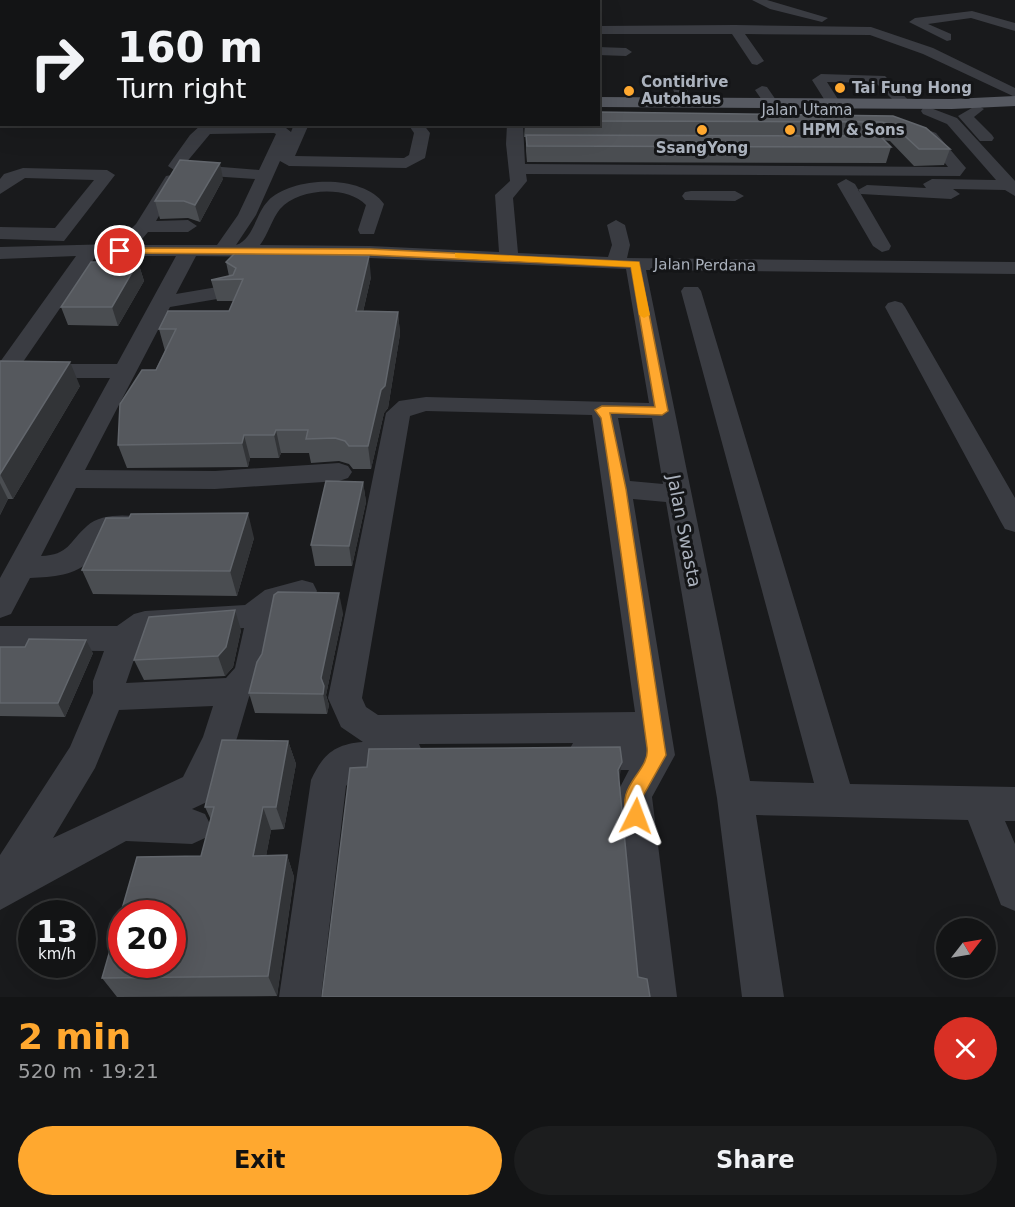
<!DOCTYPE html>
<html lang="en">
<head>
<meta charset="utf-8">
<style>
  :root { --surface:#131415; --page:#1c1d1e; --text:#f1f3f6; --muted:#9d9ea0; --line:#323334; --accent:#ffa82f }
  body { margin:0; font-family:"DejaVu Sans",sans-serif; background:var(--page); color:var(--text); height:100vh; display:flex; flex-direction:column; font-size:22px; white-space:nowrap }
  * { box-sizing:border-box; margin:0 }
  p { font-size:20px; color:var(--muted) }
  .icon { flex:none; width:33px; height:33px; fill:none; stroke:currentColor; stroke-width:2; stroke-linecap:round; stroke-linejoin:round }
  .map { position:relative; height:997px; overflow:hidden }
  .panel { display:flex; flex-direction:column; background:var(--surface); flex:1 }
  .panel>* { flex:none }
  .top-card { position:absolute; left:0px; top:0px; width:600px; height:126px; box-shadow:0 6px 24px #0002,0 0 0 2px var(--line); background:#131415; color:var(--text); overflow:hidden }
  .needle { width:39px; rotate:59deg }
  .buttons { position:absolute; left:936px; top:918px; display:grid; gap:12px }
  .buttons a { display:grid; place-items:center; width:60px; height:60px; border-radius:50%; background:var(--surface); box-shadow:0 6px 24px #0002,0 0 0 2px var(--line); font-size:30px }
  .speed { position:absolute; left:18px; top:900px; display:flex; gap:12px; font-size:30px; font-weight:700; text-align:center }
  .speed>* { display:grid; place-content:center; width:78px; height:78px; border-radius:50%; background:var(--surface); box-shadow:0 6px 24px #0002,0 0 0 2px var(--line); line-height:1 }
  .speed small { font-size:15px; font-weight:400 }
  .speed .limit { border:9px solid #d22; background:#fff; color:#111 }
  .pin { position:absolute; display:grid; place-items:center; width:51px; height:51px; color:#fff; margin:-26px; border:3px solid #fff; border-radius:50%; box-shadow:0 2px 6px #0007 }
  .me { position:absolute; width:66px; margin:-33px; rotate:3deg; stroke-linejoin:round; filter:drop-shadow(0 0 4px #0008) }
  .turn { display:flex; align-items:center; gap:21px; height:126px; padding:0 18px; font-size:27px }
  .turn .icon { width:78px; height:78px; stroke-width:2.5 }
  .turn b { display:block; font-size:42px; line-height:51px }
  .round { display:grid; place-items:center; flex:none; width:63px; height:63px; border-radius:32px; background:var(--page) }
  .headline { display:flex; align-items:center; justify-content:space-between; height:102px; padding:0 18px }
  h1 { font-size:36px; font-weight:700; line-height:45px; color:var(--accent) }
  .cta { display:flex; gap:12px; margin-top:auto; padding:12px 18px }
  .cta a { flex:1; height:69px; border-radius:36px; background:var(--accent); color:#111; font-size:24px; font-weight:700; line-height:69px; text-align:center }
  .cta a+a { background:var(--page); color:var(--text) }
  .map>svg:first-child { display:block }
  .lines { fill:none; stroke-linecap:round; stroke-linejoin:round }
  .minor { fill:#3a3c42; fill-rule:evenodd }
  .major { fill:#565961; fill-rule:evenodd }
  .highway { fill:#666a73; fill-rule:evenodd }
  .wall { fill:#4a4d51 }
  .shaded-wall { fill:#323437 }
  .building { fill:#55585d; stroke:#62666c; stroke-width:1.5; fill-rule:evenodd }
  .route { fill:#ffa82f; stroke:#a66d1f; stroke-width:1.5 }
  .slow { fill:#f59e0b }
  .poi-dot { fill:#ffa82f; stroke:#141517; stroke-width:2 }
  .labels { text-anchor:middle; stroke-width:6; stroke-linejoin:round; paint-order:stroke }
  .far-poi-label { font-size:15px; font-weight:bold; fill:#abb2bd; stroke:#141517; text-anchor:start }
  .far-street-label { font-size:15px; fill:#abb2bd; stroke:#141517 }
  .street-label { font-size:18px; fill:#abb2bd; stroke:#141517 }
</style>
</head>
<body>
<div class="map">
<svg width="1015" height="997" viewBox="0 0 1015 997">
  <rect width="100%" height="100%" fill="#191a1c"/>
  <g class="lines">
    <path class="minor" d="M128 0H140L127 2Z
      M197 0H209L197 2Z
      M426 0H438V2H426Z
      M752 0H767L828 18 822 22 770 9Z
      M972 11 1015 23V31L971 18 928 24 951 34V40L947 41 909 22 915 18Z
      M735 25 871 27 933 48 1015 88V97L923 54 870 35 745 34 764 61 757 65 752 64 732 34H598V26Z
      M598 47 626 48 632 52 626 56 598 55Z
      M676 74 683 78 692 103 690 106 685 107 678 103 669 78Z
      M821 74 885 76 912 104 905 108 900 107 876 83 827 82 841 104 834 108 829 107 812 80Z
      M762 86 767 87 778 103 776 106H766L755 90Z
      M977 105 984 109 974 117 992 135 994 138 992 141H980L958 116Z
      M928 107 957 118 1015 181V196L1005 190 953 189 960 194 951 199 861 194 858 190 867 185 926 188 923 184 932 179 996 180 947 124 923 114 921 111 923 108Z
      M202 124H281L291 132 294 124H309L295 156 404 158 409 155 414 133 408 124H423L430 133 425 158 406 168 289 166 280 161 256 215 236 245C253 240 256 213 268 201 292 176 363 174 384 204L374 234H360L358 230 366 205C347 185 298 188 280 209 272 219 268 234 260 245L370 246 499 252 495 195 510 181 506 144 507 124H523L525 164 948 167 926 139 912 132 920 127 936 133 966 168 960 176 526 174 527 181 513 198 518 253 608 257 612 245 607 225 616 220 625 225 630 245 627 258 1015 262V274L646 270 750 781 814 783 681 291 684 287H698L701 291 850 784 1015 787V821H1005L1015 844V911L1001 905 968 820 756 815 784 997H742L717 798 666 502 633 499 675 755 652 797 677 997H635L616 795 629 770H585L573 765 567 754 573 743 419 744 423 753 417 764 405 769 356 774 346 786 321 997H279L311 780C323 754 335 744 363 742L341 727 328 698 386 413 399 401 426 397 649 403 626 269 370 258 196 256 176 294 229 285 236 287 239 291 236 295 229 297 170 307 85 470 215 471 339 463 348 466 352 472 348 478 339 481 215 489 76 488 41 556C69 555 69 542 87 526 101 513 131 514 148 519L152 526 148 533 111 537C103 543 99 552 92 559 75 576 53 577 30 578L11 614 0 618V578L110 378H39L31 376 28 371 31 366 39 364H117L176 256H96L14 375H0V362L76 256 0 259V247L116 244 136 224 166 176 172 175 180 180 156 221 188 220 197 226 188 232H148L137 245H217L238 215 255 179 180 174 168 166 170 163 190 135ZM274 133 276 134 259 170 185 164 210 134ZM426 411 592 415 635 712 378 715 366 707 362 698 410 416ZM618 418H652L663 484 630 481Z
      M23 168 107 170 115 175 64 241 0 239V227L55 228 94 180 25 178 0 194V179L4 174Z
      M846 179 855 184 891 246 889 250 882 252 873 246 837 184Z
      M691 191H735L744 196 735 201 685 200 682 196 685 192Z
      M895 301 902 303 905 307 1015 498V532L1005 529 1001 522 885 307 888 303Z
      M302 580 313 583 317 591 313 599 286 607 273 617 276 623 266 674 249 697 237 738 209 801 192 809 205 814 211 826 205 838 192 844 126 841 0 910V855L70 747 93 693V681L104 651 0 650V626H117L134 614 145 611 245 605 265 590ZM244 628 235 668 226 678 126 683 139 645 151 635ZM213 706 203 737 183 777 53 838 95 768 119 710Z"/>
    <path class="major" d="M1015 96V106L952 109 598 107V97L952 99Z
      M0 104H2V114H0Z"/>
    <path class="highway" d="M31 0H45L29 2Z
      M0 40H2L0 50Z
      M0 83H2V94H0Z
      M0 114H2V124H0Z"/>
  </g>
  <path class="wall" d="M598 112 893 116 950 149 944 165 914 166 890 141 883 140 891 147 886 163 527 162 526 151V137H524L525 124H598Z
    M223 179 200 222 188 218 160 219 155 201Z
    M138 262 144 281 118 326 68 325 61 307Z
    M226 262 371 277 363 312H398L400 334 388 408 384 413 371 469H353L349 464 339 461 311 463 309 453H281L279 458H250L248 467 127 468 118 445 165 351 159 329 229 311 233 301H217L211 280 229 276Z
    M0 361 80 386 13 499H8L0 515Z
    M363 482 366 502 352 566H315L311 545Z
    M129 518 254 538 237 596 93 594 82 570Z
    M343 613 326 695 329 705 327 714 255 713 249 693 262 654Z
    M241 630 233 667 225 676 144 680 134 660Z
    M0 647 93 653 65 717 0 716Z
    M288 741 296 764 284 829 271 830 266 856 287 855 294 877 277 996 117 997 102 978 201 856 211 820 205 807Z"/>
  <path class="shaded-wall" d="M220 163 223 179 200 222 195 205Z
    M369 256 371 277 358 333 356 311Z
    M138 262 144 281 118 326 112 307Z
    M398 312 400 334 388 408 384 413 371 469 368 446Z
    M70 362 80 386 13 499 0 474Z
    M276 430 281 453 279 458 274 435Z
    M244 435 250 458 248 467 242 443Z
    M363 482 366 502 352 566 349 546Z
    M0 483 8 499 0 515Z
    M248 513 254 538 237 596 230 571Z
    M339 593 343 613 326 695 329 705 327 714 323 694 321 678Z
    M235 610 241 630 233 667 225 676 218 656Z
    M86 640 93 653 65 717 58 703Z
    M288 741 296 764 284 829 276 807Z
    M622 762 618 787V770Z
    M263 807 271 830 262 878 253 856Z
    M287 855 294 877 277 996 268 976Z"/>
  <path class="building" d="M260 0H377L376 2H259Z
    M598 112 893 116 926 128 950 149H919L894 126 882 122 598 121Z
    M526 135 880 136 891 147 527 146Z
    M180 160 220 163 195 205 184 201H155Z
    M236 252 369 256 356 311 398 312 385 386 381 390 368 446H349L345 441 335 438 306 439 308 430H276L274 435H244L242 443 118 445 120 404 142 370H156L176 329H159L168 311H229L243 279 211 280 233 275 236 268 226 262Z
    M91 262H138L112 307H61Z
    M0 361 70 362 0 474Z
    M326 481 363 482 349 546 311 545Z
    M248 513 230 571 82 570 106 518H129L131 514Z
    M278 592 339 593 321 678 324 686 323 694 249 693 257 662 262 654 274 595Z
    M235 610 226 647 218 656 134 660 149 617Z
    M29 639 86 640 58 703H0V647H25Z
    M222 740 288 741 276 807H263L253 856 287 855 268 976 102 978 137 857 201 856 214 807H205ZM122 914H172V964H122Z
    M620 747 622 762 618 770 638 977 647 979 650 997H322L350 768 367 767 369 749Z"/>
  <path class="route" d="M120 248 370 249 639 262 668 411 662 415 610 413 626 489 666 755 643 796 645 816 642 822 636 825 629 822C612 784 651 773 647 747 632 638 619 528 601 418L595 410 602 406 655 407 631 267 370 255 116 253 115 251Z"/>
  <path class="slow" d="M455 253 639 262 650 315 644 318 639 315 631 267 458 258 455 257Z"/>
  <g class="poi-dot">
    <circle cx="840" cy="88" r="6"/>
    <circle cx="629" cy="91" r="6"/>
    <circle cx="702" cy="130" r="6"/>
    <circle cx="790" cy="130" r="6"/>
  </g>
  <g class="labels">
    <g class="far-poi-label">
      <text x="641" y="87">Contidrive<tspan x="641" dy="17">Autohaus</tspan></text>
      <text x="852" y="93">Tai Fung Hong</text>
      <text x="802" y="135">HPM &amp; Sons</text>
      <text x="702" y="153" text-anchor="middle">SsangYong</text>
    </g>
    <g class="far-street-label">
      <text x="807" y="115">Jalan Utama</text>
      <text transform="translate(705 265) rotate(1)" y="5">Jalan Perdana</text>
    </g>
    <g class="street-label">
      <text transform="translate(684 531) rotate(79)" y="6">Jalan Swasta</text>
    </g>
  </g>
</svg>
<div class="buttons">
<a><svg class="needle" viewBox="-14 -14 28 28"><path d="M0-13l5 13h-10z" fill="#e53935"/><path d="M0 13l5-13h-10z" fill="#9d9ea0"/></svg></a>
</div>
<div class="speed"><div>13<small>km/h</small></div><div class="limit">20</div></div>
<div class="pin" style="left:120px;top:251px;background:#d93025"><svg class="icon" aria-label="arrive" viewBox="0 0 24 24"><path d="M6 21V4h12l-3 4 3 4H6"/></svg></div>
<svg class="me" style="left:636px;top:816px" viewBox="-20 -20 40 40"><path d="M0-17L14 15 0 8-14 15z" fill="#ffa82f" stroke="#fff" stroke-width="4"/></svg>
<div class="top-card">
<div class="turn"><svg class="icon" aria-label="right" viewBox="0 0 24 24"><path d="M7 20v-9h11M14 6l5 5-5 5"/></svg><div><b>160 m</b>Turn right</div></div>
</div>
</div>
<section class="panel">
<div class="headline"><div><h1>2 min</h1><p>520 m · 19:21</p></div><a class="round" style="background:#d93025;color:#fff"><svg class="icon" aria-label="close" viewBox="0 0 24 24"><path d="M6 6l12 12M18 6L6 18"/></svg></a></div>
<div class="cta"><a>Exit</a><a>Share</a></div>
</section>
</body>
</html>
